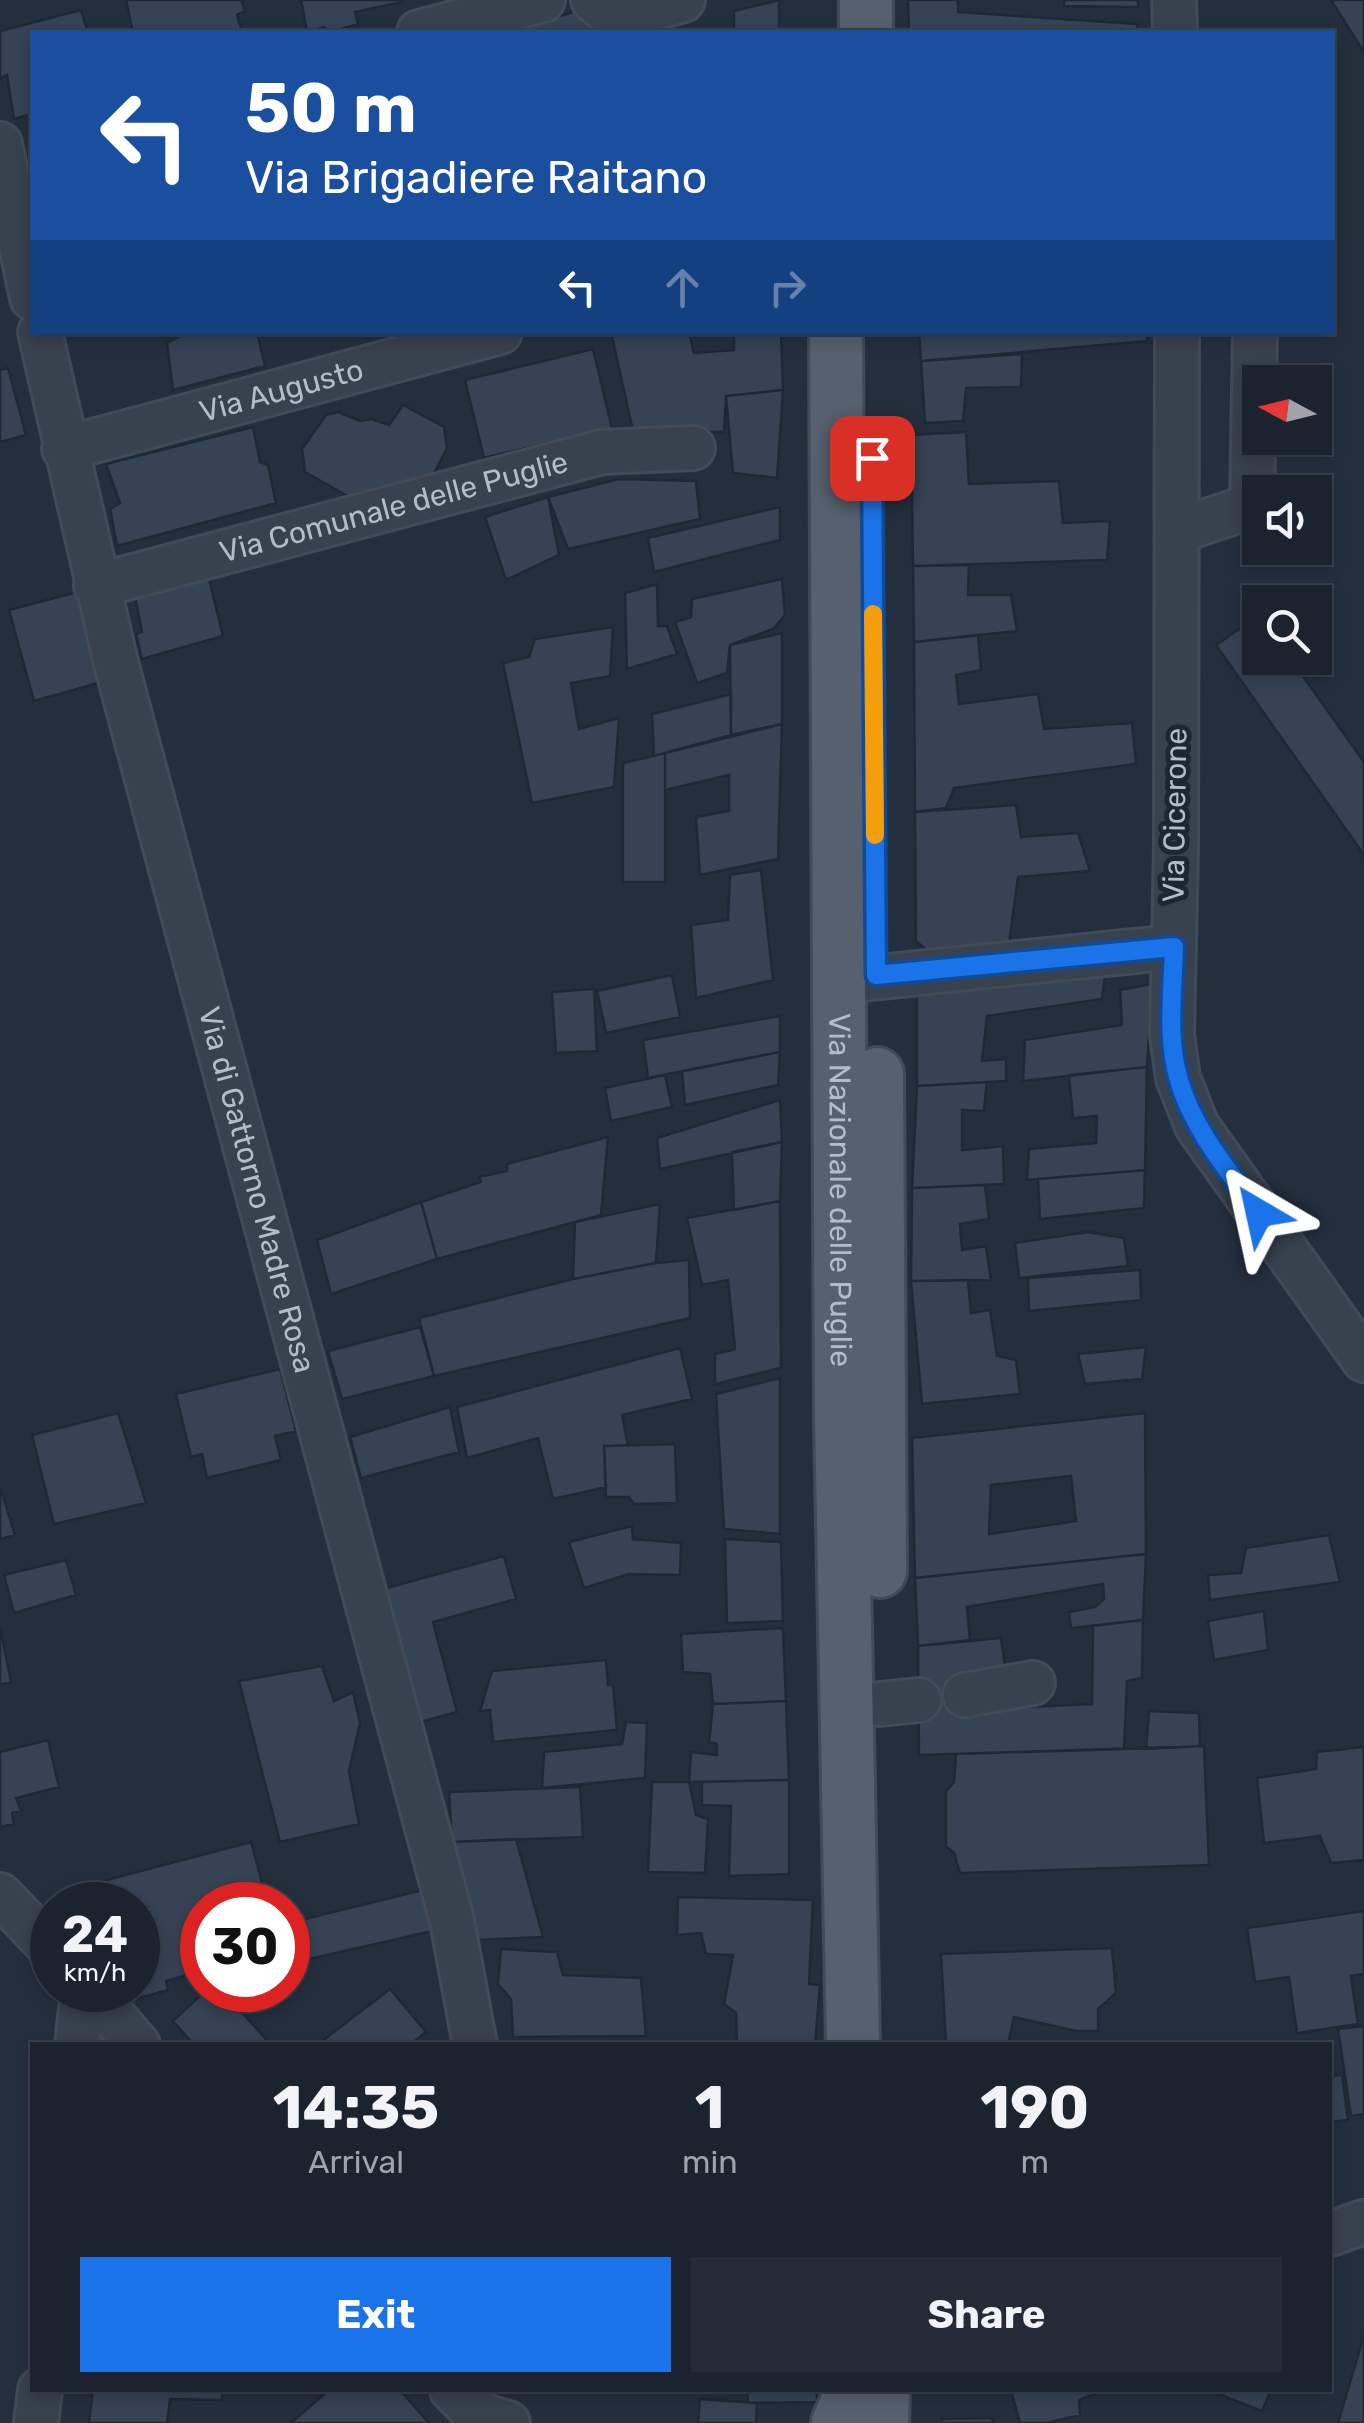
<!DOCTYPE html>
<html lang="en">
<head>
<meta charset="utf-8">
<style>
  :root { --surface:#1b232e; --page:#242b36; --text:#f1f3f6; --muted:#a0a4aa; --line:#39404a; --accent:#1a73e8 }
  body { margin:0; font-family:Rubik,sans-serif; background:var(--page); color:var(--text); height:100vh; display:flex; flex-direction:column; font-size:38px; white-space:nowrap }
  * { box-sizing:border-box; margin:0 }
  p { font-size:32px; color:var(--muted) }
  .icon { flex:none; width:55px; height:55px; fill:none; stroke:currentColor; stroke-width:2; stroke-linecap:round; stroke-linejoin:round }
  .map { position:relative; flex:1; overflow:hidden }
  .sheet { position:absolute; left:30px; top:2042px; width:1302px; height:350px; display:flex; flex-direction:column; background:var(--surface); border-radius:0px; box-shadow:0 5px 15px #0003,0 0 0 2px var(--line) }
  .sheet>* { flex:none }
  .hud { position:absolute; left:30px; top:30px; width:1305px; height:305px; border-radius:0px; box-shadow:0 5px 15px #0003,0 0 0 2px var(--line); background:#1a4fa0; color:#fff; overflow:hidden }
  .needle { width:65px; rotate:277deg }
  .controls { position:absolute; left:1242px; top:365px; display:grid; gap:20px }
  .controls a { display:grid; place-items:center; width:90px; height:90px; border-radius:0px; background:var(--surface); box-shadow:0 5px 15px #0003,0 0 0 2px var(--line); font-size:50px }
  .speed { position:absolute; left:30px; top:1882px; display:flex; gap:20px; font-size:50px; font-weight:700; text-align:center }
  .speed>* { display:grid; place-content:center; width:130px; height:130px; border-radius:50%; background:var(--surface); box-shadow:0 5px 15px #0003,0 0 0 2px var(--line); line-height:1 }
  .speed small { font-size:25px; font-weight:400 }
  .speed .limit { border:15px solid #d22; background:#fff; color:#111 }
  .pin { position:absolute; display:grid; place-items:center; width:85px; height:85px; color:#fff; margin:-42px; border-radius:20px; box-shadow:0 5px 15px #0006 }
  .me { position:absolute; width:110px; margin:-55px; rotate:324deg; stroke-linejoin:round; filter:drop-shadow(0 0 8px #0008) }
  .turn { display:flex; align-items:center; gap:35px; height:210px; padding:0 50px; font-size:45px }
  .turn .icon { width:130px; height:130px; stroke-width:2.5 }
  .turn b { display:block; font-size:70px; line-height:85px }
  .lanes { display:flex; align-items:center; height:95px; padding:0 50px; background:#0003; justify-content:center; gap:50px; direction:ltr }
  .lanes .off { opacity:.35 }
  .eta { display:flex; justify-content:space-evenly; align-items:center; height:170px; text-align:center }
  .eta b { font-size:60px; font-weight:700; line-height:70px }
  .primary-button { display:flex; gap:20px; margin-top:auto; padding:20px 50px }
  .primary-button a { flex:1; height:115px; border-radius:0px; background:var(--accent); color:#fff; font-size:40px; font-weight:700; line-height:115px; text-align:center }
  .primary-button a+a { background:var(--page); color:var(--text) }
  .map>svg:first-child { display:block }
  .building { fill:#364354; stroke:#1f2835; stroke-width:2.5; fill-rule:evenodd }
  .lines { fill:none; stroke-linecap:round; stroke-linejoin:round }
  .minor-casing { stroke:#414a57; stroke-width:48 }
  .major-casing { stroke:#414a57; stroke-width:58 }
  .minor { stroke:#38414e; stroke-width:42 }
  .major { stroke:#56606e; stroke-width:52 }
  .route-casing { stroke:#114b97; stroke-width:25 }
  .route { stroke:#1a73e8; stroke-width:18 }
  .slow { stroke:#f59e0b; stroke-width:18 }
  .labels { text-anchor:middle; stroke-width:10; stroke-linejoin:round; paint-order:stroke }
  .street-label { font-size:30px; fill:#b4bcc9; stroke:#1d2633 }
</style>
</head>
<body>
<div class="map">
<svg width="1364" height="2423" viewBox="0 0 1364 2423">
  <rect width="100%" height="100%" fill="#242f3e"/>
  <path class="building" d="M126 0H241L245 11 237 15 242 32H133Z
    M301 0H403V2L355 12 358 24 331 32 324 27 307 32Z
    M779 0V32H734V11Z
    M908 0H958V12L1137 24 1138 32H909Z
    M1064 0H1138V7L1064 6Z
    M1331 0H1364V52Z
    M588 8 595 32H503Z
    M81 10 88 32H32V114L14 119 7 75 1 78 0 75V31Z
    M257 332 265 366 173 390 167 343 188 332Z
    M611 332H689L694 353 734 350V332H781L783 390 726 396 724 432 633 431Z
    M919 332H1147V341L921 361Z
    M593 349 612 428 484 458 465 380Z
    M1022 354 1021 387 966 388 963 421 925 423 921 361Z
    M8 368 26 435 0 442V370Z
    M783 390 777 478 733 473 726 396Z
    M403 405 444 427 447 448 428 485 351 498 305 472 302 449 326 415 338 412 360 421 372 419 389 425Z
    M253 427 260 462 268 465 276 503 117 546 110 509 120 503 106 464Z
    M966 432 969 484 1059 481 1063 523 1110 521 1107 560 913 566 911 435Z
    M619 479 696 481 700 519 568 549 548 497Z
    M548 497 559 555 506 580 485 517Z
    M780 507V540L654 572 648 538Z
    M205 563 223 636 142 659 136 634 142 632 133 586Z
    M969 565 968 595H1011L1017 631 914 642 913 566Z
    M782 579 785 615 773 629 730 645 727 673 697 683 675 622 691 617 692 599Z
    M657 584 658 626H667L677 654 627 669 625 593Z
    M89 589 113 679 34 701 9 610Z
    M1260 615V658H1290L1364 762V855L1216 645Z
    M613 627 610 676 571 683 579 729 619 718 614 787 532 803 503 663 529 657 535 639Z
    M782 633V724L731 735 730 645Z
    M978 635 981 670 956 675 959 704 1038 694 1044 729 1132 723 1136 764 954 788 946 808 915 812 914 642Z
    M731 694V735L654 756 652 714Z
    M782 724 778 859 700 875 696 817 729 811V775L665 790V753Z
    M665 753V882H623V763Z
    M1016 805 1021 837 1078 833 1090 871 1018 877 1009 944 932 955 916 941 915 812Z
    M761 870 773 980 696 998 691 925 728 920 730 875Z
    M1106 967 1102 999 987 1016 982 1061 1006 1059V1081L917 1086V990Z
    M672 975 680 1017 606 1033 597 991Z
    M1152 984 1147 1067 1023 1081 1025 1040 1122 1025 1120 990Z
    M594 989 597 1051 556 1053 552 992Z
    M780 1016V1052L648 1078 643 1040Z
    M780 1052 778 1085 685 1105 682 1071Z
    M1147 1067 1145 1170 1027 1180 1029 1149 1096 1143 1097 1116 1073 1118 1069 1075Z
    M665 1075 672 1107 611 1121 605 1088Z
    M987 1082 984 1111 962 1110V1150L1003 1146 1004 1184 912 1188 917 1086Z
    M780 1100 782 1142 660 1169 657 1138Z
    M608 1137 601 1215 437 1259 421 1202 481 1182 479 1177 507 1171V1164Z
    M782 1142 780 1201 734 1210 732 1152Z
    M1145 1170 1144 1208 1040 1219 1038 1179Z
    M985 1185 989 1219 960 1224 962 1250 986 1246 991 1280 911 1281 912 1188Z
    M780 1201 781 1368 715 1384V1354L735 1349 728 1280 702 1285 687 1218Z
    M421 1202 437 1259 331 1294 317 1240Z
    M660 1204 656 1263 573 1279 575 1222Z
    M1088 1232 1124 1238 1128 1266 1019 1278 1015 1243Z
    M689 1260 690 1318 434 1376 419 1318 573 1279 656 1263Z
    M1140 1270 1141 1300 1029 1311 1028 1278Z
    M968 1280 971 1313 990 1310 997 1356 1016 1360 1020 1394 922 1404 911 1281Z
    M420 1327 434 1376 342 1399 328 1351Z
    M1146 1347 1142 1379 1085 1384 1078 1354Z
    M680 1348 692 1399 622 1415 628 1445 604 1446 606 1487 553 1499 538 1438 467 1458 457 1407Z
    M280 1369 296 1431 275 1436 281 1460 207 1478 202 1454 191 1457 176 1394Z
    M780 1378V1534L724 1529 716 1394Z
    M450 1407 459 1452 361 1478 350 1437Z
    M118 1413 146 1503 54 1524 32 1435Z
    M1145 1413 1146 1554 915 1578 912 1438ZM1071 1476 1076 1521 989 1534 991 1485Z
    M675 1444 677 1503 634 1504 629 1497H606L604 1446Z
    M0 1487 15 1535 0 1539Z
    M632 1526 633 1539 681 1543 680 1575 629 1574 584 1588 569 1542Z
    M1329 1535 1340 1582 1210 1600 1208 1575 1241 1573 1246 1548Z
    M725 1539 781 1542 783 1621 727 1623Z
    M1146 1554 1143 1620 1071 1628 1069 1612 1095 1607 1104 1599 1103 1584 967 1607 970 1640 918 1646 915 1578Z
    M504 1556 516 1599 433 1622 457 1712 409 1725 372 1592Z
    M66 1560 76 1595 14 1613 4 1575Z
    M1264 1611 1268 1650 1214 1660 1208 1621Z
    M1143 1620 1142 1678 1127 1681 1124 1749 919 1755 918 1646 1001 1638 1005 1666 964 1672 966 1710 1092 1704 1093 1626Z
    M0 1626 11 1682 0 1685Z
    M783 1628 786 1701 713 1704 710 1674 683 1672 681 1634Z
    M606 1660 608 1685H613L617 1730 493 1742 490 1710 480 1711 492 1671Z
    M322 1666 334 1701 353 1692 360 1723 349 1771 359 1824 280 1842 239 1681Z
    M786 1701 789 1780 689 1782 691 1752 717 1755V1744L709 1742 713 1704Z
    M1149 1711 1199 1713 1200 1746 1146 1749Z
    M626 1722 647 1723 645 1778 542 1788 544 1752 622 1744Z
    M48 1740 59 1787 16 1798 21 1811 12 1813 14 1824 0 1827V1752Z
    M1204 1746 1209 1865 960 1873 954 1853 946 1846V1791L954 1782 956 1754Z
    M1364 1747V1860L1331 1863 1320 1836 1264 1843 1257 1778 1316 1769 1317 1752Z
    M789 1780V1874L729 1876 731 1806 702 1805V1782Z
    M652 1782H689L696 1815 708 1819 705 1873 648 1872Z
    M580 1787 583 1837 452 1842 449 1792Z
    M516 1839 543 1937 472 1940 452 1842Z
    M251 1842 268 1905H202V1951L198 1953 202 1971 166 1981 168 1990 129 2001 124 1990H138V1905H63L61 1892Z
    M423 1890 432 1931 288 1964V1923Z
    M678 1897 813 1900 809 1984 820 1985 815 2045 737 2043 736 2013 724 2004 733 1955 706 1954 701 1933 677 1935Z
    M1364 1911V1974L1351 1976 1358 2024 1297 2033 1289 1977 1255 1982 1247 1928Z
    M1112 1948 1116 1993 1098 2009V2031H1077L1014 2017 1008 2045H946L941 1954Z
    M501 1949 557 1952 563 1975 641 1978 646 2036 513 2037 511 1999 498 1984Z
    M390 1989 426 2032 410 2045H317Z
    M206 1990H222L271 2045H194L173 2021Z
    M1364 2026V2114L1351 2116 1338 2029Z
    M1342 2075 1348 2120 1330 2122V2076Z
    M1364 2335V2423H1338Z
    M93 2390H223L222 2400 170 2399 167 2423H89Z
    M329 2390H400L429 2423H291Z
    M747 2390H817V2402L748 2403Z
    M1011 2390H1104L1079 2400 1080 2415 1047 2423H1020Z
    M1208 2390H1271L1262 2411Z
    M700 2399 757 2403 756 2423H698Z
    M991 2418 995 2423H942V2419Z"/>
  <g class="lines">
    <defs>
      <g id="minor">
        <path d="M593 0 612 15 625 16 683 0"/>
        <path d="M1174 0 1175 32"/>
        <path d="M419 32 543 0"/>
        <path d="M0 144 32 298"/>
        <path id="s1" d="M40 332 116 663 452 1921 475 2045"/>
        <path d="M1177 332 1176 846 1172 1035 1178 1078 1197 1126 1364 1360"/>
        <path id="s2" d="M64 449 500 332"/>
        <path d="M1177 531 1252 506 1255 332"/>
        <path id="s3" d="M96 586 602 452 693 448"/>
        <path d="M841 981 1174 947"/>
        <path d="M965 1695 1033 1683"/>
        <path d="M880 1704 919 1700"/>
        <path d="M0 1895 52 1949"/>
        <path d="M91 1990 138 2045"/>
        <path d="M77 2045 83 1990"/>
        <path d="M1330 2234 1364 2222"/>
        <path d="M452 2390 475 2413 508 2423"/>
        <path d="M36 2423 40 2390"/>
      </g>
      <g id="major">
        <path d="M866 0V32"/>
        <path id="s4" d="M836 332 841 1418 853 2045"/>
        <path d="M877 1074 880 1571"/>
        <path d="M838 2423 852 2390"/>
        <path d="M882 2423 883 2390"/>
      </g>
    </defs>
    <use href="#minor" class="minor-casing"/>
    <use href="#major" class="major-casing"/>
    <use href="#minor" class="minor"/>
    <use href="#major" class="major"/>
  </g>
  <g class="lines">
    <defs>
      <path id="route" d="M872 458 876 975 1174 947C1173 990 1166 1038 1179 1080 1193 1130 1229 1171 1259 1213"/>
    </defs>
    <use href="#route" class="route-casing"/>
    <use href="#route" class="route"/>
    <path class="slow" d="M873 614 875 835"/>
  </g>
  <g class="labels">
    <g class="street-label">
      <text dy="10" stroke="none"><textPath href="#s2" startOffset="225">Via Augusto</textPath></text>
      <text dy="10" stroke="none"><textPath href="#s3" startOffset="308">Via Comunale delle Puglie</textPath></text>
      <text transform="translate(1175 815) rotate(-89)" y="10">Via Cicerone</text>
      <text dy="10" stroke="none"><textPath href="#s1" startOffset="885">Via di Gattorno Madre Rosa</textPath></text>
      <text dy="10" stroke="none"><textPath href="#s4" startOffset="858">Via Nazionale delle Puglie</textPath></text>
    </g>
  </g>
</svg>
<div class="controls">
<a><svg class="needle" viewBox="-14 -14 28 28"><path d="M0-13l5 13h-10z" fill="#e53935"/><path d="M0 13l5-13h-10z" fill="#a0a4aa"/></svg></a>
<a><svg class="icon" aria-label="sound" viewBox="0 0 24 24"><path d="M4 9h4l5-4v14l-5-4H4zM17 9q2 3 0 6"/></svg></a>
<a><svg class="icon" aria-label="search" viewBox="0 0 24 24"><circle cx="10" cy="10" r="6"/><path d="M15 15l6 6"/></svg></a>
</div>
<div class="speed"><div>24<small>km/h</small></div><div class="limit">30</div></div>
<div class="pin" style="left:872px;top:458px;background:#d93025"><svg class="icon" aria-label="arrive" viewBox="0 0 24 24"><path d="M6 21V4h12l-3 4 3 4H6"/></svg></div>
<svg class="me" style="left:1259px;top:1213px" viewBox="-20 -20 40 40"><path d="M0-17L14 15 0 8-14 15z" fill="#1a73e8" stroke="#fff" stroke-width="4"/></svg>
<div class="hud">
<div class="turn"><svg class="icon" aria-label="left" viewBox="0 0 24 24"><path d="M17 20v-9H6M10 6l-5 5 5 5"/></svg><div><b>50 m</b>Via Brigadiere Raitano</div></div>
<div class="lanes"><svg class="icon" aria-label="left" viewBox="0 0 24 24"><path d="M17 20v-9H6M10 6l-5 5 5 5"/></svg><svg class="icon off" aria-label="ahead" viewBox="0 0 24 24"><path d="M12 20V5M6 11l6-6 6 6"/></svg><svg class="icon off" aria-label="right" viewBox="0 0 24 24"><path d="M7 20v-9h11M14 6l5 5-5 5"/></svg></div>
</div>
<section class="sheet">
<div class="eta">
<div><b>14:35</b><p>Arrival</p></div>
<div><b>1</b><p>min</p></div>
<div><b>190</b><p>m</p></div>
</div>
<div class="primary-button"><a>Exit</a><a>Share</a></div>
</section>
</div>
</body>
</html>
